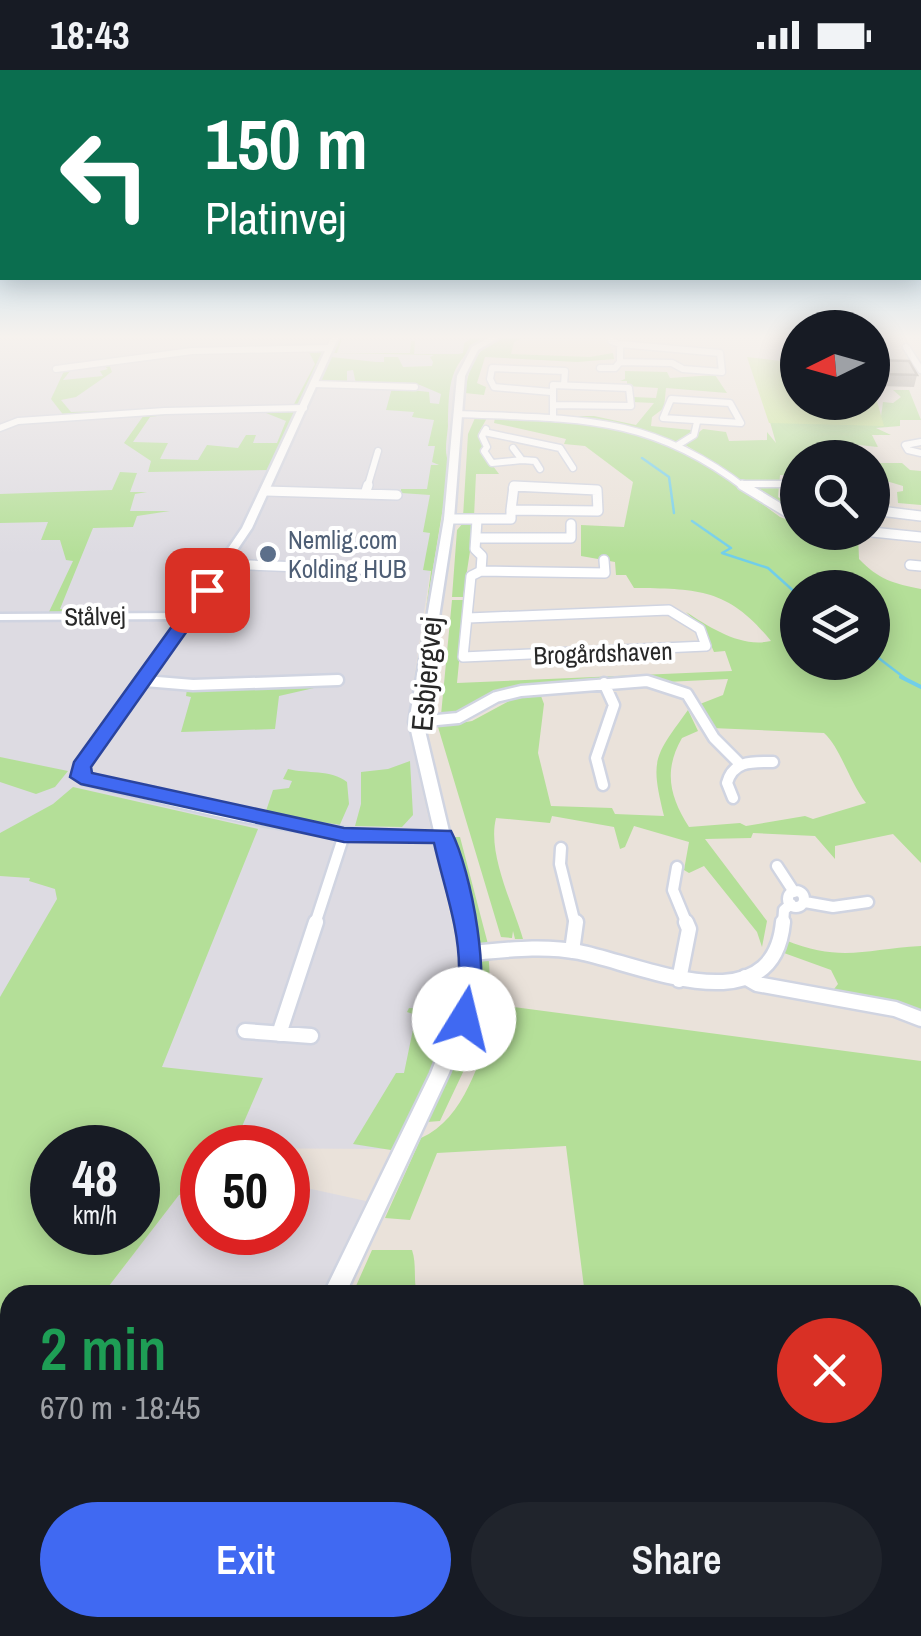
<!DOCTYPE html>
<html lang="en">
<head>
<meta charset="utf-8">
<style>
  :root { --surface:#171b24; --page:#20242c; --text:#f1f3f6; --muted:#9ea1a6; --accent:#4069f2 }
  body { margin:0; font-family:"Archivo Narrow",sans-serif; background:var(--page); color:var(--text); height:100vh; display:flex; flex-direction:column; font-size:38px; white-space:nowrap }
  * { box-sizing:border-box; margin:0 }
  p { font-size:32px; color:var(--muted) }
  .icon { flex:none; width:55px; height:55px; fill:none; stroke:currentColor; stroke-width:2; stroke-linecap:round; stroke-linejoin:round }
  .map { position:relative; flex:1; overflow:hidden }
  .drawer { position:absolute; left:0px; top:1215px; width:922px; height:352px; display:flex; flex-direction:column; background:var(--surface); border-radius:30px 30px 0 0; box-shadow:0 5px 25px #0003 }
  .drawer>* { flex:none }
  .hud { position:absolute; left:0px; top:0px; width:922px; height:210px; box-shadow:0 5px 25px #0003; background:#0b6e4f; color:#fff; overflow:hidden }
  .needle { width:65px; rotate:265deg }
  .fabs { position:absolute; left:780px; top:240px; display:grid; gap:20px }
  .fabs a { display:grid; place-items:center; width:110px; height:110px; border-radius:50%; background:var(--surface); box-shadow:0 5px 25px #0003; font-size:50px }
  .speed { position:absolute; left:30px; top:1055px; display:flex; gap:20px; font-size:50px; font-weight:700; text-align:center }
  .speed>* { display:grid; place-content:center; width:130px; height:130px; border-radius:50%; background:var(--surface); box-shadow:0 5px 25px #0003; line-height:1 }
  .speed small { font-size:25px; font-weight:400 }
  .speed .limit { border:15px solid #d22; background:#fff; color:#111 }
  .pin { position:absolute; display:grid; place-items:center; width:85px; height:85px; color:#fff; margin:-42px; border-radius:20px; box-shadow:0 5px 15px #0006 }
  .me { position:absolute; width:110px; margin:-55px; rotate:9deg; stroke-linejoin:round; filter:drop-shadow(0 0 8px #0008) }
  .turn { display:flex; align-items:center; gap:35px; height:210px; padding:0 40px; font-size:45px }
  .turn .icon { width:130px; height:130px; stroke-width:2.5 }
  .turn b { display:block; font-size:70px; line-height:85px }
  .round { display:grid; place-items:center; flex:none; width:105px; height:105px; border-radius:52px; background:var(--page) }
  .overview { display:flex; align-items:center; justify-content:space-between; height:170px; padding:0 40px }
  h1 { font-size:60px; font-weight:600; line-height:75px; color:#1e9e55 }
  .primary-button { display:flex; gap:20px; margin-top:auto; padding:20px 40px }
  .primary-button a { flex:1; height:115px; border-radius:60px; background:var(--accent); color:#fff; font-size:40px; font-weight:600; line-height:115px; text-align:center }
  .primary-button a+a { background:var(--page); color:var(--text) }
  .status { display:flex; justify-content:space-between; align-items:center; height:70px; padding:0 50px; background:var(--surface); direction:ltr }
  .status svg { height:28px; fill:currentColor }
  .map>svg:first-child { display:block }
  .industrial { fill:#dddbe2 }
  .education { fill:#ebdfca }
  .green { fill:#b4df98; fill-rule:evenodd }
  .pitch { fill:#c7e694 }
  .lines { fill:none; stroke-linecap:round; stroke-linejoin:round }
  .stream-far1 { stroke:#71cee9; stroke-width:2.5 }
  .stream { stroke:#71cee9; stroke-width:4 }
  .minor-far4-casing { stroke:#d0d4e1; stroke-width:9 }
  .minor-far3-casing { stroke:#d0d4e1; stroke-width:12 }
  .minor-far2-casing { stroke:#d0d4e1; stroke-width:15 }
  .minor-far1-casing { stroke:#d0d4e1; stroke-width:19 }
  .minor-casing { stroke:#d0d4e1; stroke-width:22 }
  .tertiary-casing { stroke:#d0d4e1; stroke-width:5 }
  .secondary-casing { stroke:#d0d4e1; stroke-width:5 }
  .motorway-casing { stroke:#c3c3c3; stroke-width:5 }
  .minor-far4 { stroke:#fff; stroke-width:6 }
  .minor-far3 { stroke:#fff; stroke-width:9 }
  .minor-far2 { stroke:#fff; stroke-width:10 }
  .minor-far1 { stroke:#fff; stroke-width:14 }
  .minor { stroke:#fff; stroke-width:18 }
  .tertiary { fill:#fff; fill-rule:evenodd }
  .secondary { fill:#fff; fill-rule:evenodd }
  .motorway { fill:#f79658; fill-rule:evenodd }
  .wall { fill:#a7a39d }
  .building { fill:#c2bdb6; stroke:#88847f; stroke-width:2.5 }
  .route { fill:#4069f2; stroke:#2a449d; stroke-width:2.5 }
  .service-dot { fill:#5c6f8a; stroke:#fff; stroke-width:4 }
  .labels { text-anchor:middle; stroke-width:8; stroke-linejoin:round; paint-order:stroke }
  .far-service-label { font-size:25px; fill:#4e5e75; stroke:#fff; text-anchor:start }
  .far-street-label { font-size:25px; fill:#282828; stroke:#fff }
  .street-label { font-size:30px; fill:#282828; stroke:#fff }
</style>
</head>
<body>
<div class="status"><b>18:43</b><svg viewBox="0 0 49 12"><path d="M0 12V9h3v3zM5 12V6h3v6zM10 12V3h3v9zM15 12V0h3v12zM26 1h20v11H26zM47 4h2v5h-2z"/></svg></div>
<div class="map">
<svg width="921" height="1566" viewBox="0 0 921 1566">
  <rect width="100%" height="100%" fill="#eae2da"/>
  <path class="industrial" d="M0 266H491L470 279 458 295 454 310 446 399 407 653 459 885 460 913 453 950 387 1079 202 1078 138 1086V1078H52V1162L0 1186Z
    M293 1115 366 1131 321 1225H102L179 1125 202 1120V1162H288V1125Z"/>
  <path class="education" d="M515 266H608L614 289 577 292 492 287 496 273Z"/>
  <path class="green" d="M475 266H492C448 289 449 313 448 356 447 369 443 384 450 395L426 540 431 501 423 500 430 463 423 462 430 425 401 423V419H427L431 395H439L432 392 435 376H428L434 350 412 347 414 342 386 340 392 318 429 322 430 333 439 334 441 324 420 315 356 314 353 300 347 301V314L320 310 331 287 376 292H384V287H398L403 297 432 296 433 292 430 287 434 285 334 283 339 269H342L337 283H410L411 271H415L414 284H458L463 283 464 273Z
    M504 266H527L514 272 511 284 590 287 613 283 614 289 577 292 485 287 477 313 486 317 484 325 465 323C469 294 477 277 504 266Z
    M308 280 324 281 299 335 292 337 65 347 51 329 65 299 81 296 83 299 70 301 63 310 103 306 100 301 108 299 103 295 108 291 112 302 76 327 61 330 71 342 293 336 315 294Z
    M625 301 667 302 670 308 715 305 727 323 666 318 664 338 652 347 651 356 691 360 690 366 678 372 621 355 557 346H594L636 355 654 333 632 332 633 327 656 328 658 318 627 316V311H620L625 309Z
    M893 320H909L921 350H900V356L876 358 891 365H872L878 377 840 373 842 380 869 382 876 393H902L910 400 921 401V435L898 433 897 422 903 421V416L873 407 872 388H798L797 398 791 405H780L778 427 797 438V446L684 374 703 359 726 362 729 371 767 370V362L776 373 770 352 880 354 883 332 893 333 901 327Z
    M268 340 295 342 270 400 148 402 151 391 124 373 144 345 179 343 150 347 133 372 168 373 160 389 198 390 207 375 238 378 246 365H256L253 373H277L286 351 266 343Z
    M475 348H487L478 364 484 377 481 380 499 404H476L474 447H463L468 364Z
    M495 348C559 350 624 353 684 381 718 396 749 425 780 447L797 453 798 462 858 464 859 489C878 509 894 514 921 519V793L893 764 835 776V789L815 766 753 763 751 768 705 769 767 851 762 877 757 862 704 796 689 803 684 800 689 772 634 756 625 777 620 779 614 757 552 746 550 753 496 748C487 784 513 834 523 869H515L513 861 512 868 501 867 438 657 472 651 513 629 541 626 544 634 538 683 551 736 612 738 615 744 664 746C650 689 654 687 688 640L698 661 682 668C663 701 670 727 689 757L740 753 746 756 805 746 813 749 866 733C849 711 840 677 824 663L712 658 700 634 723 625 728 609 520 619 458 646 441 645 452 530H465L457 613 732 601 725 581 714 582 704 559 686 542C711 558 741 578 771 571 728 518 698 519 634 518L626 505H616L615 492 581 486V455L624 457 633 412 585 376 564 374 566 369 494 353ZM798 518H872V592H798Z
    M120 402 137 403 130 422H147L135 424 130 441H170L137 446 133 457 93 458 60 539 83 540 48 544 73 491 66 490 60 470H41L48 452 0 453V424L112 420Z
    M463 453 474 455 463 527H452L457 460Z
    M315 612 314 618 279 626 275 659 181 662 191 627 186 626 187 619Z
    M0 687 68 701 55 717 36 724 0 712Z
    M410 691 413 745 402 757 355 756 361 734V702L388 699Z
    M288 699C307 704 331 699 347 712L349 734 338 759 265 744 273 720 289 718 292 711 283 709Z
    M73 717 258 759 162 997 263 1008 237 1068 228 1072V1077L202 1078V1120L179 1125 102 1225H10V1423L0 1415V927L57 829 55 819 29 811 30 808 0 806V763L53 734ZM52 1078H138V1162H52Z
    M452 767H460L489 878 473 870 455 798 456 782Z
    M785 870C842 893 865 879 921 876V945L831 923 838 914 831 900 784 883Z
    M488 885C497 944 464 998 440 1051L427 1052C447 999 476 950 477 892Z
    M499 935 921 991V1326L913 1324 912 1225H585L566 1076 437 1083 410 1150 385 1148 421 1068C469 1047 482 979 499 935Z
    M409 938 458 942 433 1003 391 1080 353 1074 396 1003H404L416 945 407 942Z
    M372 1180H412C417 1195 413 1209 417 1225H352Z
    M918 1342 921 1566H408L412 1558H912V1350Z
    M193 1558H339L342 1566H205Z"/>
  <path class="pitch" d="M747 287 797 293 798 332H872L873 317 884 356 769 353Z"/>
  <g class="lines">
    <path class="stream-far1" d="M642 388 669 407 674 443
      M692 451 731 478 722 483 768 498 798 525
      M872 583 906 609"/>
    <path class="stream" d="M901 607 921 617"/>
    <defs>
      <path id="minor-far4" d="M611 266V271L620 274
        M620 274 720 283 722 302 683 299 672 293 620 292Z
        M906 277 921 300
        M600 298H615L620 292
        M56 299 192 281 330 278
        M314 314 415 317
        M553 315 629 318 631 336 553 335Z
        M551 322 494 317 490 309 492 298 565 301 564 315
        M671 329 730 333 741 353 663 348Z
        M553 335V348
        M457 344C573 349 648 343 745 418
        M0 358 18 351 165 341 304 338
        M486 359 482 366 487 377 484 381 492 393 522 390 513 378
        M484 362 560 378 573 398
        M921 372 905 375 908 380 921 383
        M678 375 694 365 697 352
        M522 390 535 391 540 399
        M742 414H798
        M367 418 378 381
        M512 418H546"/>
      <path id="minor-far3" d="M742 415 798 449
        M514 416 597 420 598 441 511 440Z
        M872 416 876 441
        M266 421 397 425
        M365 424 368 415
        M872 440 921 446
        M449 449H511V440
        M872 462 921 467
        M477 468H571V454
        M224 494 381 500
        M910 495 921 496
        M481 501 605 503 604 490
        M468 548 669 540 700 559 706 576 463 587 471 506 481 501 482 486 475 479 477 450"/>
      <path id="minor-far2" d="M145 611 193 615 338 610
        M416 652 458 648 496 627 521 621 647 611 687 624 714 668 739 693
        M603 715 596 688 614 635 604 613
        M733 728 727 713C733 690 753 692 773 692
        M561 778 560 794 575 854
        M777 796 794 822
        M677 797 673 820 687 854
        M788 829a8 8 0 1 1 16 0a8 8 0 1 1-16 0Z
        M805 832 833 837 868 832
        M315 854 344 765
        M783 854 784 840 791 834"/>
      <path id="minor-far1" d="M572 881 576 852
        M470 883C506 880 543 875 579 882 640 894 773 958 783 852
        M745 907 757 914 895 939 921 949
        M679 910 689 859 686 852
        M245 961 311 966
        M279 964 316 852"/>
      <path id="minor" d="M912 1333 921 1335"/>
      <path id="tertiary" d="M332 266H339L252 458 194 544 195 546 190 549 86 702 92 708 220 737 309 753 353 759 448 763 450 766C440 773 425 770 413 770 302 771 190 740 83 714L73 703 179 549 0 550V544L184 543 242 458Z"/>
      <path id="secondary" d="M492 266H502L478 280 465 306 454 449 423 652 478 883V928L449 1003 345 1225H323L431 1003 460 928 462 883 409 652 444 449 457 306 472 277Z
        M193 1558H219L217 1566H191Z"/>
      <path id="motorway" d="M0 1458 10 1463V1502L0 1497Z
        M10 1541V1558H36L39 1566H0V1545Z
        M90 1558H133L136 1566H93Z"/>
    </defs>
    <use href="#minor-far4" class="minor-far4-casing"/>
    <use href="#minor-far3" class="minor-far3-casing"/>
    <use href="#minor-far2" class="minor-far2-casing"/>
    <use href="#minor-far1" class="minor-far1-casing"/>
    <use href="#minor" class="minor-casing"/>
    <use href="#tertiary" class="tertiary-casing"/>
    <use href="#secondary" class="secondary-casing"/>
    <use href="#motorway" class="motorway-casing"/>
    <use href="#minor-far4" class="minor-far4"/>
    <use href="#minor-far3" class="minor-far3"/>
    <use href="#minor-far2" class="minor-far2"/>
    <use href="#minor-far1" class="minor-far1"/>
    <use href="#minor" class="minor"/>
    <use href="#tertiary" class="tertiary"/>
    <use href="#secondary" class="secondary"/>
    <use href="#motorway" class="motorway"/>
  </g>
  <path class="wall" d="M876 290 917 305 914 317 880 316 873 302Z"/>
  <path class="building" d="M876 290 909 291 917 305 883 304Z"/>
  <linearGradient id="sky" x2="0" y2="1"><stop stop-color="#78bee8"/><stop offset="0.55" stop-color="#f6f2ee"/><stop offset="1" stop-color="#f6f2ee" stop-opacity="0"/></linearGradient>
  <rect width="921" height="485" fill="url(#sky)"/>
  <path class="route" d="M207 515 216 520 91 697 92 703 344 758 451 761C471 799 494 918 473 956H454C446 940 458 918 459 901 460 859 443 814 434 773L344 772 81 714 70 707 74 692 201 516Z"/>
  <circle class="service-dot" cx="268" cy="484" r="10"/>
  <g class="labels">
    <g class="far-service-label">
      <text x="288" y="479">Nemlig.com<tspan x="288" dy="29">Kolding HUB</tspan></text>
    </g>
    <g class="far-street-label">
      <text transform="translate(95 546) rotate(-1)" y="9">Stålvej</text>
      <text transform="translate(603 583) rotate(-2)" y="9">Brogårdshaven</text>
    </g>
    <g class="street-label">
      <text transform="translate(427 604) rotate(-85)" y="10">Esbjergvej</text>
    </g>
  </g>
</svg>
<div class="fabs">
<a><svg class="needle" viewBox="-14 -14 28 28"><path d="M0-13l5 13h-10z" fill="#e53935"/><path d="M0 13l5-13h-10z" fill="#9ea1a6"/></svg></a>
<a><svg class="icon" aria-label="search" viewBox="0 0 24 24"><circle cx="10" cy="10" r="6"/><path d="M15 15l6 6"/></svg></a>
<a><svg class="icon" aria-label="layers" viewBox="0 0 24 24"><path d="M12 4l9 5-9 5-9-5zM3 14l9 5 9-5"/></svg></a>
</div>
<div class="speed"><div>48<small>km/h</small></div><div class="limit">50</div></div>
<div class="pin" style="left:207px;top:520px;background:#d93025"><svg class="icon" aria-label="arrive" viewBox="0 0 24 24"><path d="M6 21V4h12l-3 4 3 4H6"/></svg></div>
<svg class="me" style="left:464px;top:949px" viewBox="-20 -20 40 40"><circle r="19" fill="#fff"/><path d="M0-13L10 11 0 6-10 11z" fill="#4069f2"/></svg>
<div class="hud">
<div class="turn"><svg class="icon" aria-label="left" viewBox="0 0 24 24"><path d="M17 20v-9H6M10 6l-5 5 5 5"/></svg><div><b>150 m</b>Platinvej</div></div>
</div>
<section class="drawer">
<div class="overview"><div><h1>2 min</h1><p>670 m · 18:45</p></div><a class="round" style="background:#d93025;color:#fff"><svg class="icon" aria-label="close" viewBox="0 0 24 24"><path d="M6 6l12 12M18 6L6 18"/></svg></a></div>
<div class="primary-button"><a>Exit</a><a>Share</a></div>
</section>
</div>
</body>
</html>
